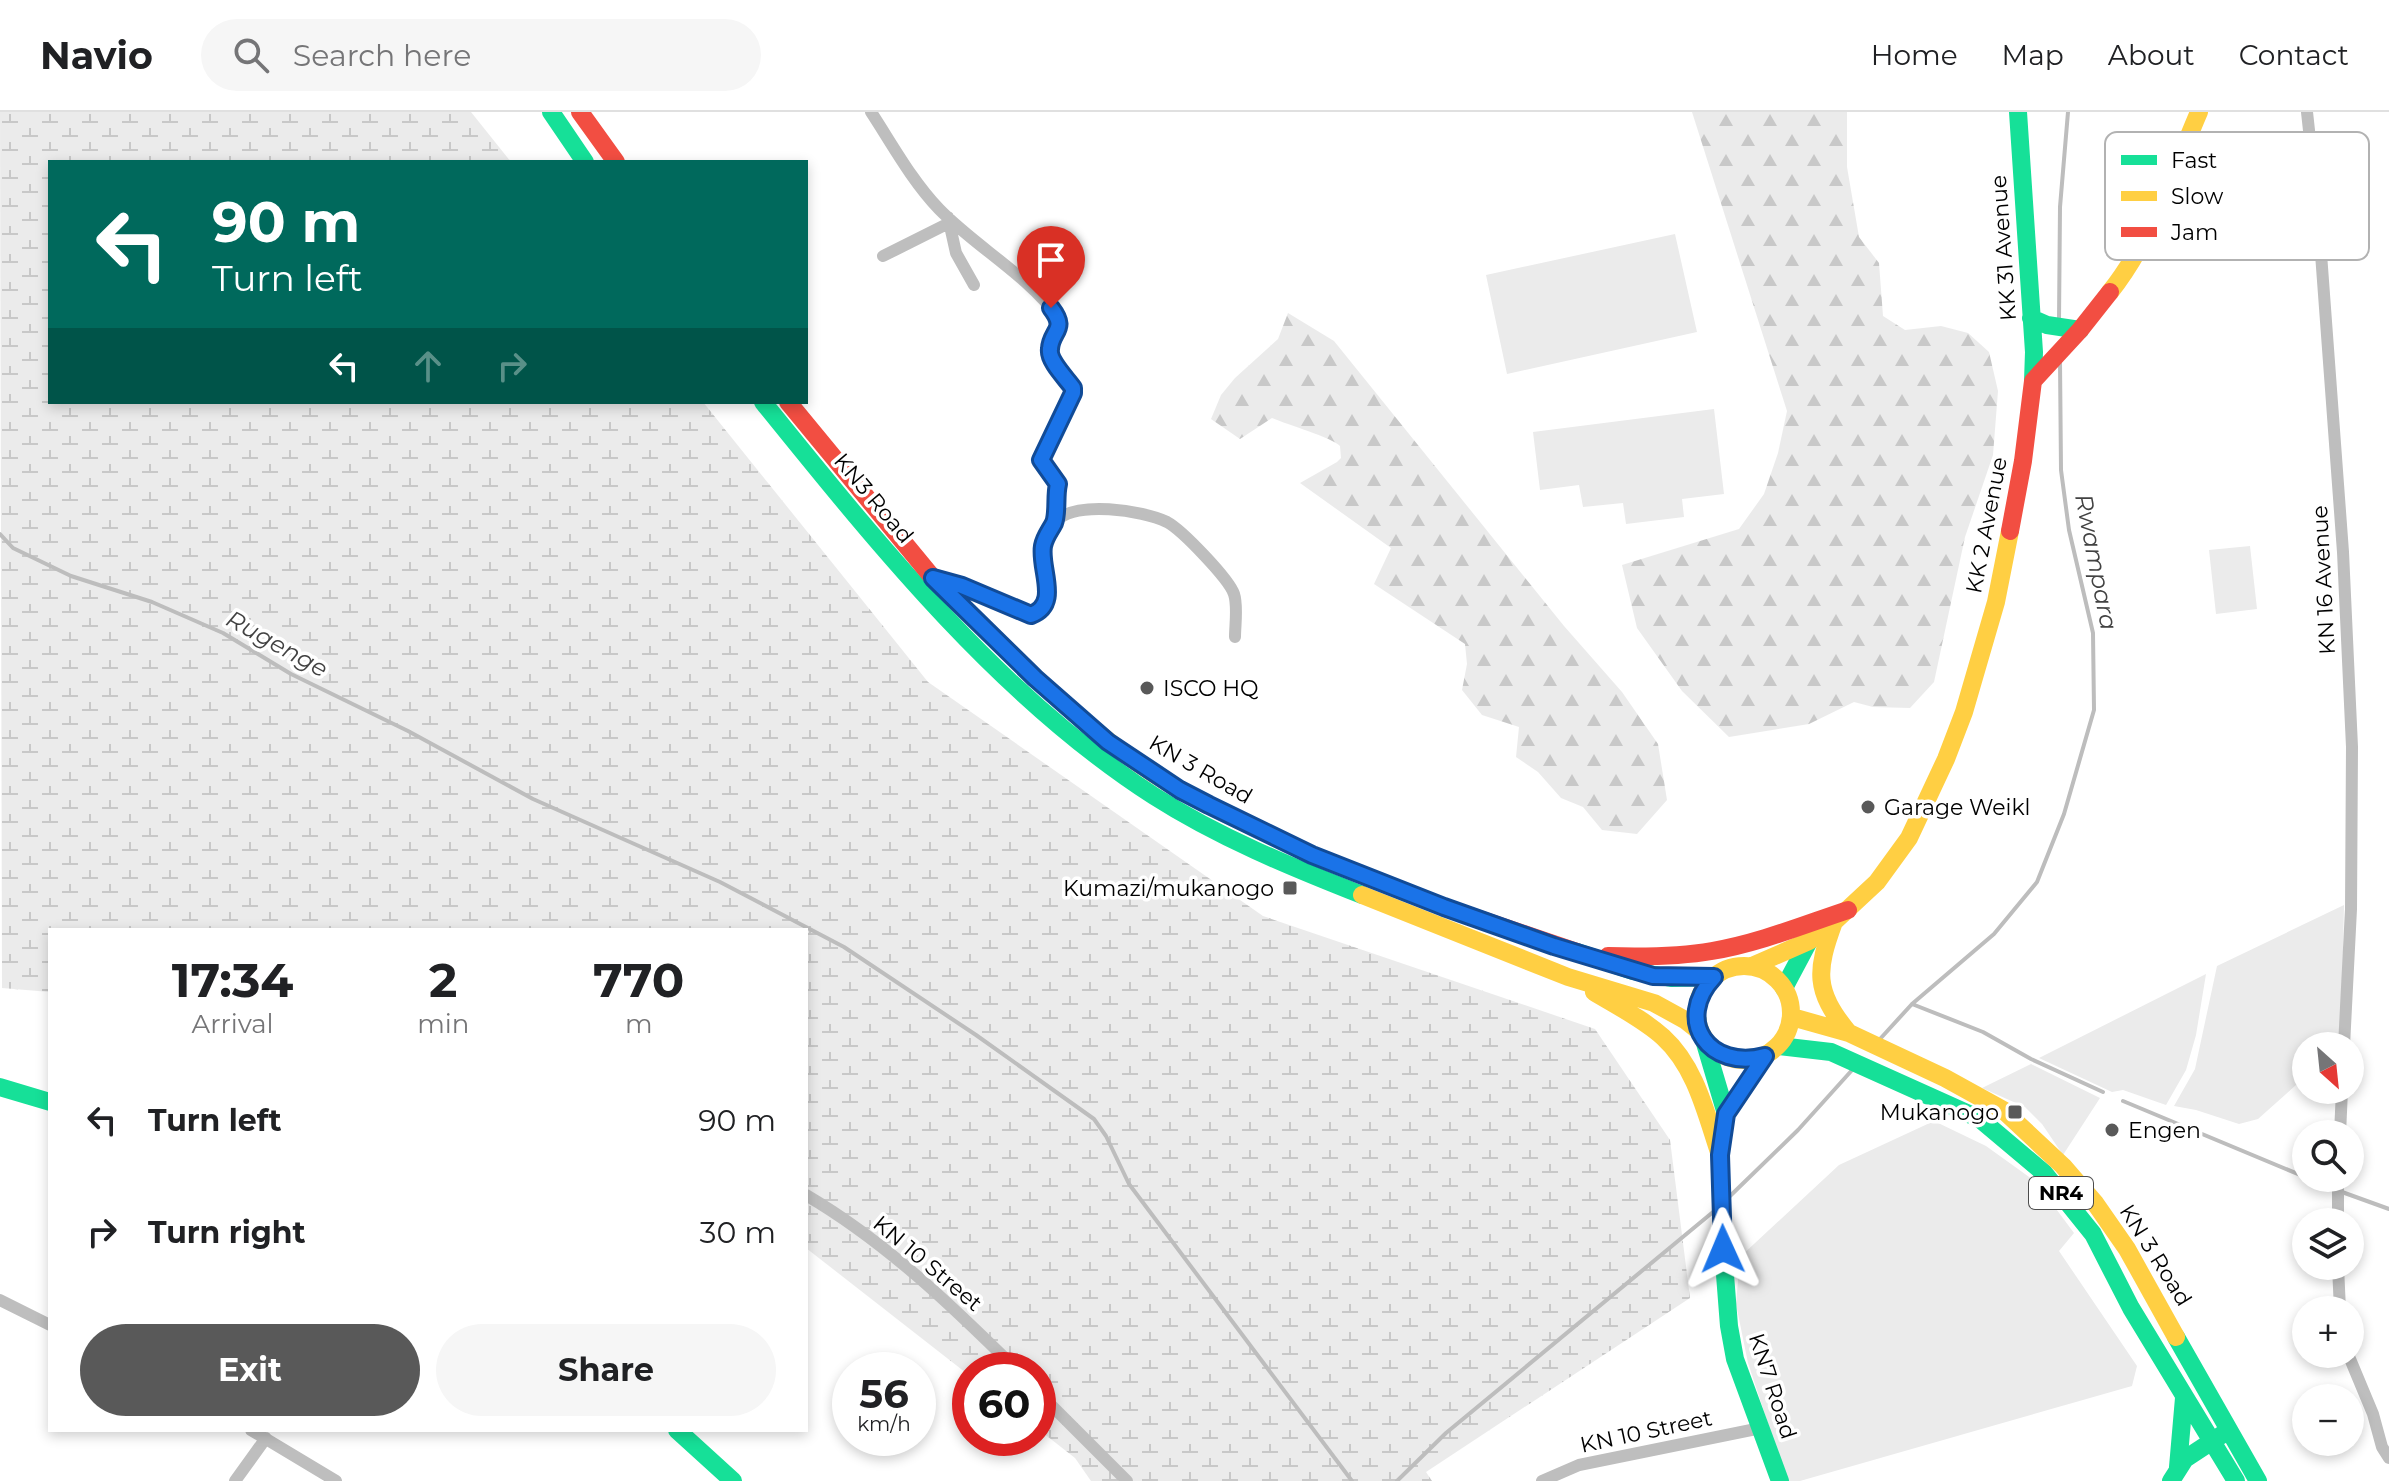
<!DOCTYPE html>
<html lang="en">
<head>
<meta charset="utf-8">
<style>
  :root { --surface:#fff; --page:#f6f6f6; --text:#202124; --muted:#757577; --line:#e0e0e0; --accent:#595959 }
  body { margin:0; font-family:Montserrat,sans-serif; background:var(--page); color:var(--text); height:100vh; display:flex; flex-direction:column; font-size:30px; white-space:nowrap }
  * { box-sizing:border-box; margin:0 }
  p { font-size:26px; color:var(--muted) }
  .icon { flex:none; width:44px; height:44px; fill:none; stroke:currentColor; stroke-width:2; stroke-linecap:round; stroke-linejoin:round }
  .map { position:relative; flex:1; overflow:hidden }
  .details { position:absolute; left:48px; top:816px; width:760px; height:504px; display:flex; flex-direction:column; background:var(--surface); border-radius:0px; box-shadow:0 4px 12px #0003 }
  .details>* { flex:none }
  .hud { position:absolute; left:48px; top:48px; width:760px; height:244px; border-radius:0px; box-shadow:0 4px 12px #0003; background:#00695c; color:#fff; overflow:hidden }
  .needle { width:52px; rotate:153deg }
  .controls { position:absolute; left:2292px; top:920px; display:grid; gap:16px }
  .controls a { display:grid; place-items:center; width:72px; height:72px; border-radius:50%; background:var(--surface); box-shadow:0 4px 12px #0003; font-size:40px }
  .speed { position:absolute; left:832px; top:1240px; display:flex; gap:16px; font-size:40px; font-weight:700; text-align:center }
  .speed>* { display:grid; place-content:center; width:104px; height:104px; border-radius:50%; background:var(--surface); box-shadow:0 4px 12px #0003; line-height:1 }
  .speed small { font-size:20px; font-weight:400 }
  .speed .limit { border:12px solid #d22; background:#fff; color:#111 }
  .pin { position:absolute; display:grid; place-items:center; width:68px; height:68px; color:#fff; margin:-82px -34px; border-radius:50% 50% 50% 0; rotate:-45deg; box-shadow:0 0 8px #0007 }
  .pin .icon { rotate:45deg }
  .me { position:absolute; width:88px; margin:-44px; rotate:359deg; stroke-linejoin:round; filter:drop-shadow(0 0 6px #0008) }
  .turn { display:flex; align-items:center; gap:28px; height:168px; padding:0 32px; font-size:36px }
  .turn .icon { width:104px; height:104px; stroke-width:2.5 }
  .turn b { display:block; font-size:56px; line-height:68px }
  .lanes { display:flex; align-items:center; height:76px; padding:0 32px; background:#0003; justify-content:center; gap:40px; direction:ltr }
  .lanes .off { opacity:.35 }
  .eta { display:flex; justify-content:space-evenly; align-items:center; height:136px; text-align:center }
  .eta b { font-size:48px; font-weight:700; line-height:56px }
  .cta { display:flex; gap:16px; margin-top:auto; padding:16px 32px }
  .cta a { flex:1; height:92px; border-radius:48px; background:var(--accent); color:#fff; font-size:32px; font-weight:700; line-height:92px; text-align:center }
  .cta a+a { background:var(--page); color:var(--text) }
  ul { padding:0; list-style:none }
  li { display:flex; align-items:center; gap:24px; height:112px; padding:0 32px }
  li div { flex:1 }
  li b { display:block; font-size:30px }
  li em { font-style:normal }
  header { display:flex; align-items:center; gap:48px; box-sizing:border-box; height:112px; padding:0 40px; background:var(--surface); border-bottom:2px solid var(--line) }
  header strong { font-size:38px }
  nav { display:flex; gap:44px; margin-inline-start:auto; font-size:28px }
  .search { width:560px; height:72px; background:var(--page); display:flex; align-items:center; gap:20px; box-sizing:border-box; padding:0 28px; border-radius:44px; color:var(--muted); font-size:30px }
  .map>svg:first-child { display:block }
  .grass { fill:#ebebeb }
  .forest { fill:url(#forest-firs) }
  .wetland { fill:url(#wetland-marsh) }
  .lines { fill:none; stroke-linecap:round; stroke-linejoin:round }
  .stream { stroke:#bdbdbd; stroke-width:4 }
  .street { stroke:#bebebe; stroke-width:12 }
  .fast { stroke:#16e098; stroke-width:18 }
  .slow { stroke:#ffcf43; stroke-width:18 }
  .jam { stroke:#f24e42; stroke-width:18 }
  .route-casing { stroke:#114b97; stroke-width:20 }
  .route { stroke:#1a73e8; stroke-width:14 }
  .poi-dot { fill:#595959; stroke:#fff; stroke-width:3 }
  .labels { text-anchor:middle; stroke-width:7; stroke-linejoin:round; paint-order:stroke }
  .shield { fill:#fff; stroke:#4c4c4c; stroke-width:2 }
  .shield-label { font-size:20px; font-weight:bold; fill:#000 }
  .street-label { font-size:22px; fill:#000; stroke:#fff }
  .poi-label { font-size:22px; fill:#000; stroke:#fff; text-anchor:start }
  .water-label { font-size:24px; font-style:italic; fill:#424242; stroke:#fff }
  .key { fill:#fff; stroke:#b2b2b2; stroke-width:2 }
  .key-label { font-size:22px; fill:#000 }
</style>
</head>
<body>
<header>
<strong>Navio</strong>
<div class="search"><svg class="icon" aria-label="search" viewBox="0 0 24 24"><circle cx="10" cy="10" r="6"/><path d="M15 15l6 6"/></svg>Search here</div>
<nav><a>Home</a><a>Map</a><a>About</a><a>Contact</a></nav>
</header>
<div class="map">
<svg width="2389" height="1369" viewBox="0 0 2389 1369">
  <defs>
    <pattern id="forest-firs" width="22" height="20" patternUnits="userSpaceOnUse" patternTransform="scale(2)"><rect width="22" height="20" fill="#ebebeb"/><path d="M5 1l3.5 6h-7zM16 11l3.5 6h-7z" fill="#c8c8c8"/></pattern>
    <pattern id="wetland-marsh" width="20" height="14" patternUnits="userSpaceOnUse" patternTransform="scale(2)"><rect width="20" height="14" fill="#ebebeb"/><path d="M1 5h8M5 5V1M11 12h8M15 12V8" fill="none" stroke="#c8c8c8"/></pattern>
  </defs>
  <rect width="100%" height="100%" fill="#fff"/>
  <path class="grass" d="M1675 122 1697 220 1507 262 1486 163Z
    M1714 297 1724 382 1682 387 1684 405 1626 412 1623 391 1583 395 1579 373 1540 378 1533 320Z
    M2250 434 2257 497 2216 502 2209 438Z
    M2344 793 2341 932 2339 934H2306V964L2258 1007 2239 1012 2196 998 2174 994 2195 957 2217 854Z
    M2206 862 2196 923 2186 958 2166 993 2123 978 2112 980 2039 946Z
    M2031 952 2100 986 2063 1043 2042 1012 2025 995 1982 976Z
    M1934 1009 1986 1034 2036 1070 2074 1121 2059 1139 2137 1254 2132 1274 1800 1369H1787L1748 1251 1736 1192 1740 1145 1839 1053Z"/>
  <path class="forest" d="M1692 0H1847V55L1859 125 1879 151 1883 204 1905 218 1941 214 1968 221 1989 240 1998 279 1993 343 1965 425 1934 570 1910 596 1873 595 1854 590 1809 612 1729 625 1682 579 1637 516 1622 453 1739 417 1764 382 1778 341 1787 299Z
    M1288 201 1334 229 1564 514 1622 580 1658 632 1667 688 1637 722 1602 718 1583 695 1561 686 1538 660 1516 645 1519 615 1482 603 1462 578 1467 552 1465 532 1374 472 1391 436 1300 371 1337 350 1341 346 1340 334C1331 325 1288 313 1272 306L1240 327 1211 307 1221 283 1235 266 1278 227Z"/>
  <path class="wetland" d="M0 0H471L511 50H50V290H703L928 570 1263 804 1595 917 1670 1028 1690 1186 1426 1360 1432 1369H1091L1075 1346 1038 1317V1258H970V1264L806 1136V818H50V880L2 876Z"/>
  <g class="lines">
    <path class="stream" d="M2059 209 2060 95 2068 0
      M0 422 13 436 71 464 152 490 223 521 291 562 408 619 533 687 720 770 844 835 976 923 1094 1007 1106 1024 1129 1072 1352 1369
      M1912 892 1983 920 2031 947 2103 980
      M1880 927 1912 892 1994 822 2037 770 2064 702 2094 598 2093 521 2069 418 2061 358 2060 250
      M2123 989 2334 1077
      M2342 1080 2389 1097
      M1728 1086 1798 1018 1853 957
      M1397 1369 1446 1321 1713 1100"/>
    <path class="street" d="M871 0C892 32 912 69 939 97 976 135 1026 162 1058 205L1057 222 1049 239 1073 276V281L1041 348 1057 369 1055 410
      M2307 0 2318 101 2343 440 2352 635 2351 797 2344 934
      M948 105 956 141 974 173
      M883 144 949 111
      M940 468 962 474 1031 503C1067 490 1026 440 1055 410 1075 388 1142 398 1167 410 1182 418 1229 467 1234 482 1238 494 1235 513 1235 525
      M2340 1022 2342 978
      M806 1083C886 1130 951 1193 1017 1258
      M2338 1110V1066
      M2338 1154 2340 1198
      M0 1188 50 1213
      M2348 1242 2373 1302 2382 1335 2389 1346
      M1038 1280 1127 1369
      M251 1318 336 1369
      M235 1369 266 1326
      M1542 1369 1579 1353 1761 1316"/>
    <path class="fast" d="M551 0 585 50
      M2018 0 2034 240 2033 269
      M2031 206 2047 213 2080 218
      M763 290C877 431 1000 585 1154 684 1218 725 1291 755 1362 783
      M1577 840 1633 859 1671 866 1714 865
      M1784 876 1809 829
      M1704 928 1726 1002
      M1779 934 1831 940 1980 1007 2044 1061 2093 1122 2131 1196 2236 1369
      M1765 944 1726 1002 1720 1043 1723 1137 1729 1214 1735 1247 1780 1369
      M0 975 50 990
      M2176 1225 2258 1369
      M677 1318 733 1369
      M2178 1355 2184 1286
      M2171 1369 2185 1347 2223 1322"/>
    <path class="slow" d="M2110 180C2151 129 2173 60 2199 0
      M974 507C1038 569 1102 633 1180 678 1222 702 1268 721 1312 743
      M1362 783 1568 865 1654 891 1685 908 1700 920
      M1834 810C1816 859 1814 878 1848 920
      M1697 901a47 47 0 1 1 94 0a47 47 0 1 1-94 0Z
      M1752 854 1809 829 1834 810 1877 770 1909 726 1946 647 1964 600 1996 490 2010 419
      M1594 880C1617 894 1643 907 1663 925 1696 955 1706 1002 1720 1043
      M1792 905 1849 921 1945 966 2003 998 2063 1054 2095 1091 2127 1137 2176 1225"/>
    <path class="jam" d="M580 0 616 50
      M788 290 933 466 974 507
      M2010 419 2023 349 2033 269 2080 218 2110 180
      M1312 743 1444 795 1577 840
      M1608 844C1643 845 1678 845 1712 839 1759 831 1803 813 1848 798"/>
  </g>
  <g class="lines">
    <defs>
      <path id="route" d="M1051 196C1068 218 1051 218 1050 237 1048 249 1067 267 1073 276V281L1041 348 1058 372C1055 384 1058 401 1054 411 1050 419 1045 424 1043 434 1039 457 1061 492 1031 503L962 474 933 466 1035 566 1108 630 1180 678 1209 693 1312 743 1444 795 1554 834 1653 864 1714 865C1673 909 1710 959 1765 944L1726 1002 1720 1043 1723 1137"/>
    </defs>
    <use href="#route" class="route-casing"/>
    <use href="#route" class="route"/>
  </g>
  <g class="poi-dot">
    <circle cx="1147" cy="576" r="8"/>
    <circle cx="1868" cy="695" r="8"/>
    <rect x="1282" y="768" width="16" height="16" rx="4"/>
    <rect x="2007" y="992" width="16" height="16" rx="4"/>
    <circle cx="2112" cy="1018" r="8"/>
  </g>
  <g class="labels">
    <rect class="shield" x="2029" y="1065" width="64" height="32" rx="6"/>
    <g class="shield-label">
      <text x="2061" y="1088">NR4</text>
    </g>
    <g class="street-label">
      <text transform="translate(2003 136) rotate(-94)" y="8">KK 31 Avenue</text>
      <text transform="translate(874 386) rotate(50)" y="8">KN3 Road</text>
      <text transform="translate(1986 413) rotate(-79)" y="8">KK 2 Avenue</text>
      <text transform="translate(2323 468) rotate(-93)" y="8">KN 16 Avenue</text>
      <text transform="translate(1201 657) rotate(30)" y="8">KN 3 Road</text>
      <text transform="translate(2156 1143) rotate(58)" y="8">KN 3 Road</text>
      <text transform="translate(928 1151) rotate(40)" y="8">KN 10 Street</text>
      <text transform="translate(1773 1274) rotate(72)" y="8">KN7 Road</text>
      <text transform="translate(1646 1319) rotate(-12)" y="8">KN 10 Street</text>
    </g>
    <g class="poi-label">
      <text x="1163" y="584">ISCO HQ</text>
      <text x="1884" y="703">Garage Weikl</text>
      <text x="1274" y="784" text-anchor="end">Kumazi/mukanogo</text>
      <text x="1999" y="1008" text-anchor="end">Mukanogo</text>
      <text x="2128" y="1026">Engen</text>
    </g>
    <g class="water-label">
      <text transform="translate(2096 450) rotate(79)" y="8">Rwampara</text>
      <text transform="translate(277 532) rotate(29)" y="8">Rugenge</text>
    </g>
  </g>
  <rect x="2105" y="20" width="264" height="128" rx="12" class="key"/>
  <rect x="2121" y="43" width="36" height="10" fill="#16e098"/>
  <rect x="2121" y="79" width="36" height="10" fill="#ffcf43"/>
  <rect x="2121" y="115" width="36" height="10" fill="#f24e42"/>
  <g class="key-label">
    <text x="2171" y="56">Fast</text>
    <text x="2171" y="92">Slow</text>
    <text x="2171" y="128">Jam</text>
  </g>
</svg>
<div class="controls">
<a><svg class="needle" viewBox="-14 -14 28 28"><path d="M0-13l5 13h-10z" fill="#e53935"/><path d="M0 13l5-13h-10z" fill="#757577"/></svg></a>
<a><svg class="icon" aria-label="search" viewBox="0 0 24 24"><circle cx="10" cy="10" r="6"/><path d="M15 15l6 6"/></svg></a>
<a><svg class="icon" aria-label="layers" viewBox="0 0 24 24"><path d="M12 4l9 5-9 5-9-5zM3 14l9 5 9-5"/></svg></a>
<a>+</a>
<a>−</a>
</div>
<div class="speed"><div>56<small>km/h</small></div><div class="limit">60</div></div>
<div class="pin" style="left:1051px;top:196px;background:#d93025"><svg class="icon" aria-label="arrive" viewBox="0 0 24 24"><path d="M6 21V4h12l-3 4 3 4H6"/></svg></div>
<svg class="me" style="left:1723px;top:1137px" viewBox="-20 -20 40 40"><path d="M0-17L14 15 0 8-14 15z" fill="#1a73e8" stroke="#fff" stroke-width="4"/></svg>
<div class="hud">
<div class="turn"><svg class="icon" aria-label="left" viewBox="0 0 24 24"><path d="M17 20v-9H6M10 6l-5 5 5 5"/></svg><div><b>90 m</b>Turn left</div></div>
<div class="lanes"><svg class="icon" aria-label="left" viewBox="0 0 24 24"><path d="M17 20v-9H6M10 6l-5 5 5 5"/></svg><svg class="icon off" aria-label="ahead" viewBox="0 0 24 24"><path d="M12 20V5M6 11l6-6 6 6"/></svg><svg class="icon off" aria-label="right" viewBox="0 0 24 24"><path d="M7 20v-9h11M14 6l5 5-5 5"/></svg></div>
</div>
<section class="details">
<div class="eta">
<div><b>17:34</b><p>Arrival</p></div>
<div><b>2</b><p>min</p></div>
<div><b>770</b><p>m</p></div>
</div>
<ul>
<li><svg class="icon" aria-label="left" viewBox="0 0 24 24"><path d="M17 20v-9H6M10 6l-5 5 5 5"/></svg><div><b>Turn left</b></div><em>90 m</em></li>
<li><svg class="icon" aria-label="right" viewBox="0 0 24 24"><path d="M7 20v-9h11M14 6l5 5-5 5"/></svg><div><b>Turn right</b></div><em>30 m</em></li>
</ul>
<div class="cta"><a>Exit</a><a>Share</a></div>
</section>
</div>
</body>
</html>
